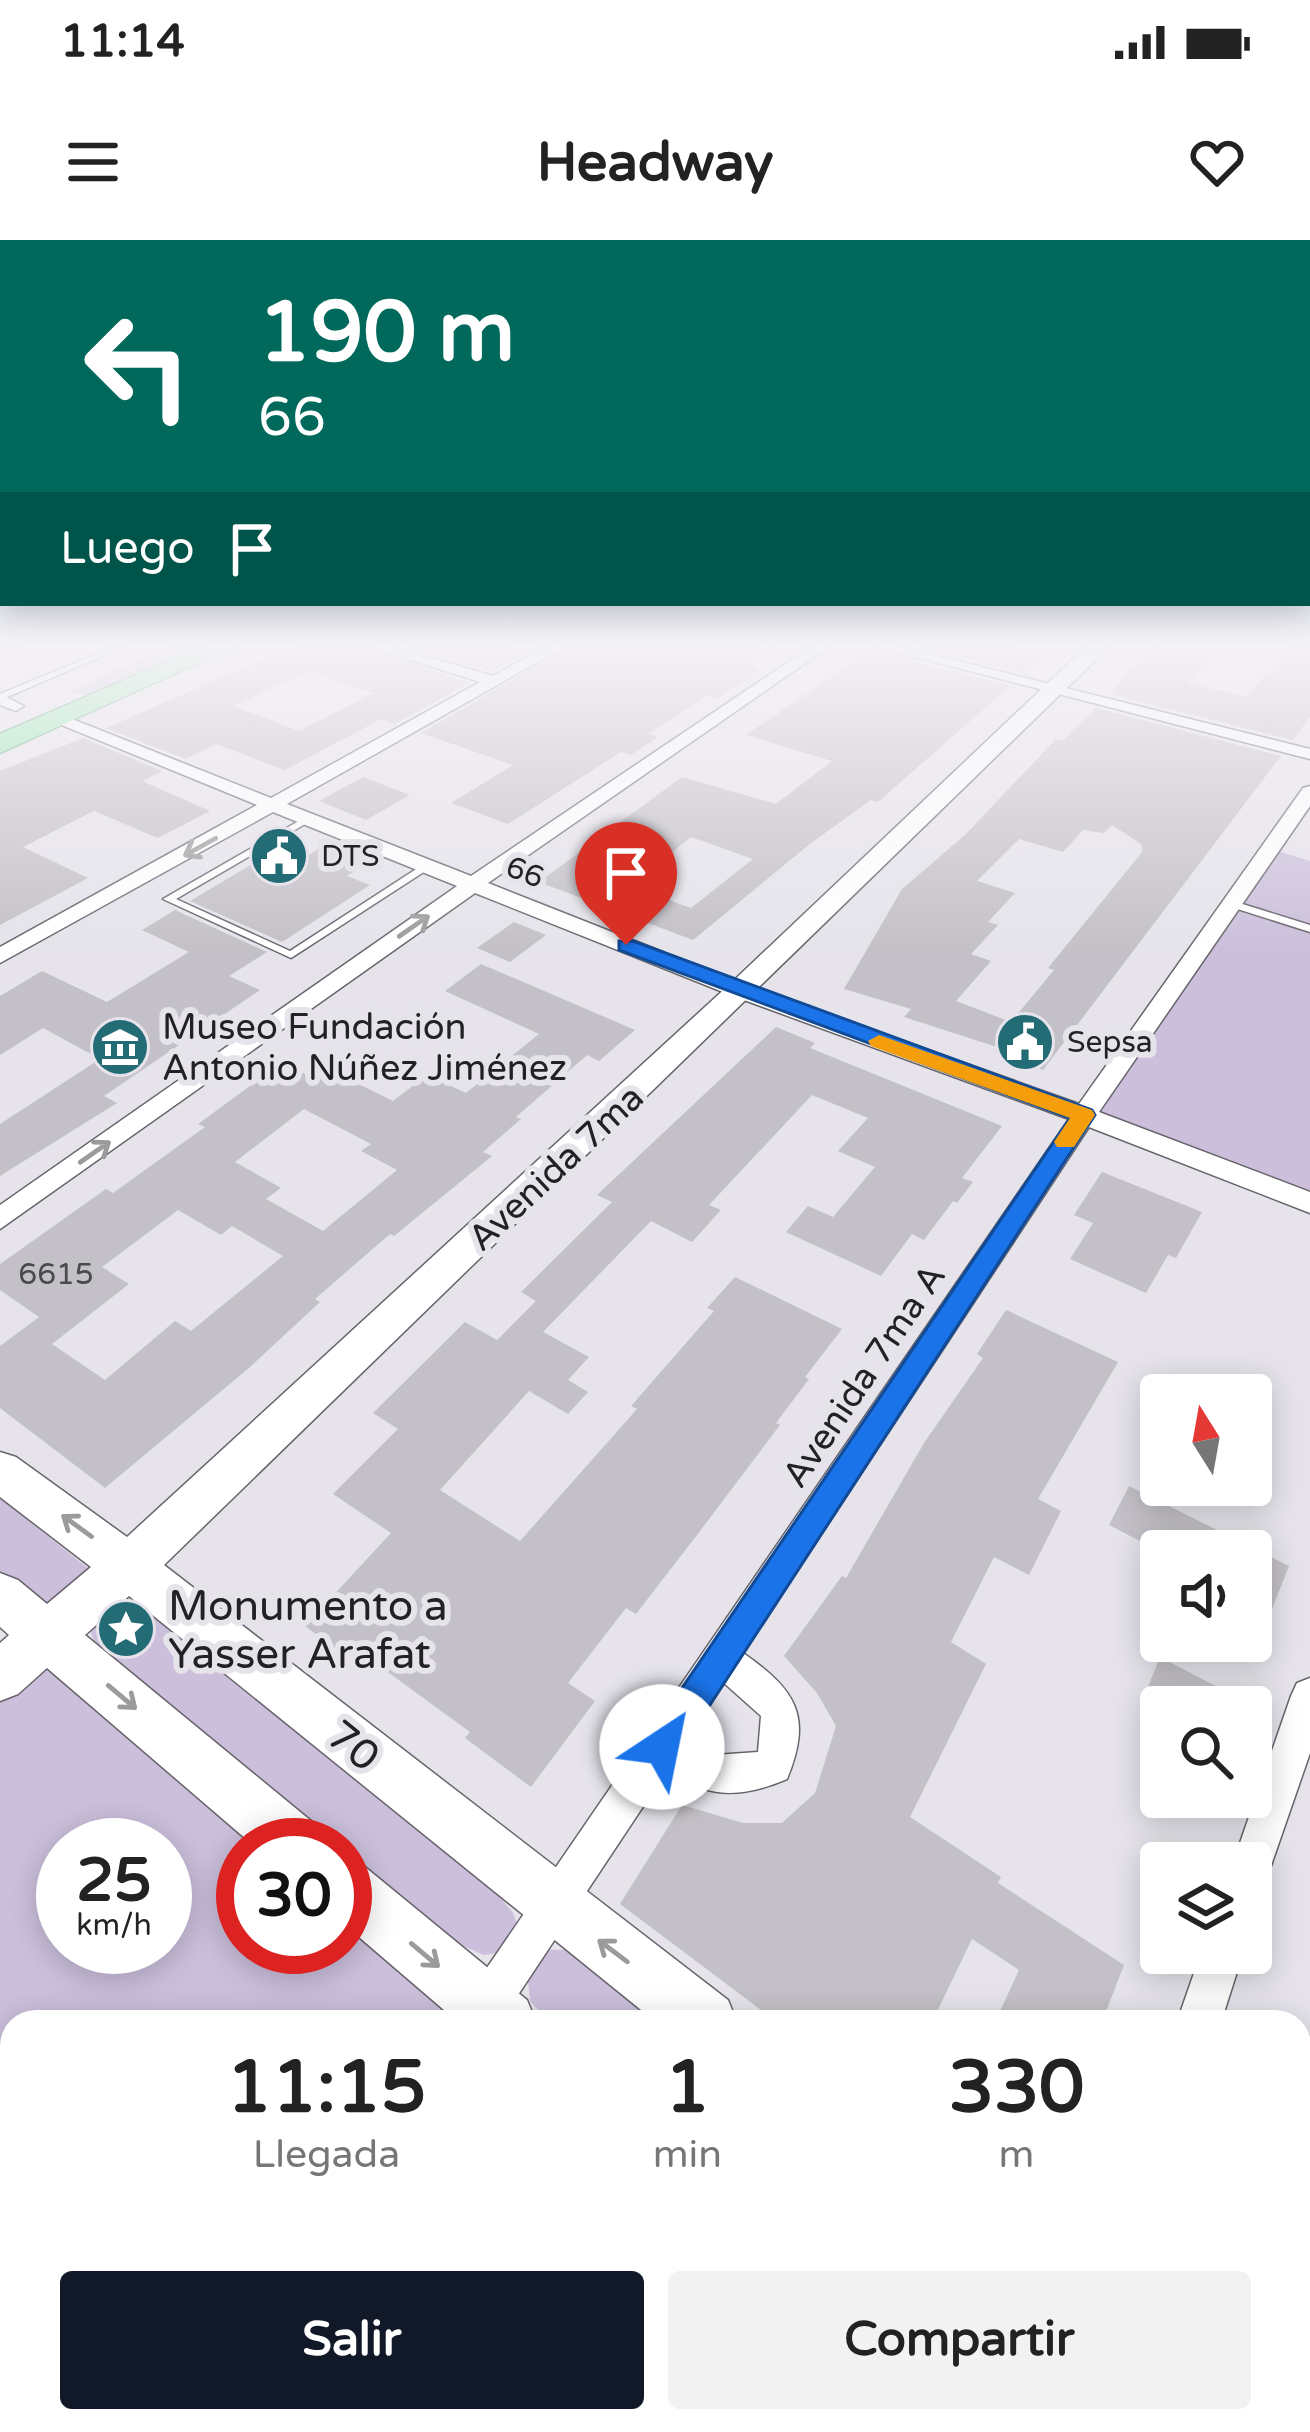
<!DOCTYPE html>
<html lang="es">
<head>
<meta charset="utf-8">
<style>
  :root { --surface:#fff; --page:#f2f2f2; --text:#222; --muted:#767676; --accent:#111827 }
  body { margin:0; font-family:"Varela Round",sans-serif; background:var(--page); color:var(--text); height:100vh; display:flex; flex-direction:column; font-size:45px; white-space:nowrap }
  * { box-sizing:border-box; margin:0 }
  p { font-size:39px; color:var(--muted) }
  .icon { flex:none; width:66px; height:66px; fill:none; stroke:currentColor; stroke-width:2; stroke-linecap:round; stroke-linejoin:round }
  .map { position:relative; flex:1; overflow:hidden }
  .details { position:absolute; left:0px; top:1770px; width:1311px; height:423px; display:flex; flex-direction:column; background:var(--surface); border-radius:36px 36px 0 0; box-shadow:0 6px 30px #0003 }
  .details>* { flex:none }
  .hud { position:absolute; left:0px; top:0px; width:1311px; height:366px; box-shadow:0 6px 30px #0003; background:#00695c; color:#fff; overflow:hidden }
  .needle { width:78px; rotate:349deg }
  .buttons { position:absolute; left:1140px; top:1134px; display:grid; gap:24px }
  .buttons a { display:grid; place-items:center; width:132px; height:132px; border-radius:12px; background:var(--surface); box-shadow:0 6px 30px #0003; font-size:60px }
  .speed { position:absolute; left:36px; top:1578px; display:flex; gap:24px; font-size:60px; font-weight:700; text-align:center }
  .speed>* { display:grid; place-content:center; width:156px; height:156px; border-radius:50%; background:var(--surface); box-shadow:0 6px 30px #0003; line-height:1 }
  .speed small { font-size:30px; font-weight:400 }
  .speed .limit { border:18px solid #d22; background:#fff; color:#111 }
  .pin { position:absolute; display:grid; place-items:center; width:102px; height:102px; color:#fff; margin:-123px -51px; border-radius:50% 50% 50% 0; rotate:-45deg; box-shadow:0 0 12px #0007 }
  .pin .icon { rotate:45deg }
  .me { position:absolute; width:132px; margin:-66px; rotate:34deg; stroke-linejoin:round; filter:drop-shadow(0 0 9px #0008) }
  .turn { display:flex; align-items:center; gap:42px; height:252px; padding:0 60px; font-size:54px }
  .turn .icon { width:156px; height:156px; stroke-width:2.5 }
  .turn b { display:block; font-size:84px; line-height:102px }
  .then { display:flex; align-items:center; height:114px; padding:0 60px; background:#0003; gap:24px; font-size:45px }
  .eta { display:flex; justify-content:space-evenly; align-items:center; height:204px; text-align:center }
  .eta b { font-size:72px; font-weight:800; line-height:84px }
  .action { display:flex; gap:24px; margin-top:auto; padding:24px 60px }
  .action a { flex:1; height:138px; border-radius:12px; background:var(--accent); color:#fff; font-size:48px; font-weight:800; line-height:138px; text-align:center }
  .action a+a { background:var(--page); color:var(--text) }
  .status { display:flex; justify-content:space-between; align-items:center; height:84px; padding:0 60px; background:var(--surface); direction:ltr }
  .status svg { height:33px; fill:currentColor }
  header { display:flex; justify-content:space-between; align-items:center; height:156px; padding:0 60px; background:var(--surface); font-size:54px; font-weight:800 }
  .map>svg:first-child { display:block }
  .green { fill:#cbbfdb; fill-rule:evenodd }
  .building { fill:#c3c0c7; fill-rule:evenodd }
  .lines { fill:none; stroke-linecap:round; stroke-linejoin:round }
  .service-casing { stroke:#67646b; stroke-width:3 }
  .minor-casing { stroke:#67646b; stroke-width:3 }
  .secondary-casing { stroke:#67646b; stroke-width:3 }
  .trunk-casing { stroke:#53a06a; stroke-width:3 }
  .service { fill:#fff; fill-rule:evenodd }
  .minor { fill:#fff; fill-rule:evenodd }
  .secondary { fill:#fff; fill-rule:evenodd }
  .trunk { fill:#8beaa6; fill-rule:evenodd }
  .oneway { stroke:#9c9b9c }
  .route { fill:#1a73e8; stroke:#114b97; stroke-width:3 }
  .slow { fill:#f59e0b }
  .labels { text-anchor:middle; stroke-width:12; stroke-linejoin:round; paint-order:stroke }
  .far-poi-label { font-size:30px; fill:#222123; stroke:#e6e3eb; text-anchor:start }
  .far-street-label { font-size:30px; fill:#222123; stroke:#e6e3eb }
  .number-label { font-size:30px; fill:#4a494c }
  .poi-label { font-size:36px; fill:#222123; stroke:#e6e3eb; text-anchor:start }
  .street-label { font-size:36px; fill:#222123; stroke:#e6e3eb }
  .near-poi-label { font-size:42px; fill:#222123; stroke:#e6e3eb; text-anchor:start }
  .near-street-label { font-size:42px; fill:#222123; stroke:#e6e3eb }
</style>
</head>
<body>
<div class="status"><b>11:14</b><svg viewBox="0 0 49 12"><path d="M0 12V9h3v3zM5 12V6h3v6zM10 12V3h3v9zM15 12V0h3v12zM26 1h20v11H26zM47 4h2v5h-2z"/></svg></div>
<header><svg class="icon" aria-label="menu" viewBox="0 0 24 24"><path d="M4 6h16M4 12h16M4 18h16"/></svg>Headway<svg class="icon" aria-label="heart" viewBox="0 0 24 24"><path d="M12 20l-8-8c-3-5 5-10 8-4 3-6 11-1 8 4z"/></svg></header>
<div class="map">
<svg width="1310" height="2192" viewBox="0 0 1310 2192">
  <rect width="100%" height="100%" fill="#e6e3eb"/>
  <path class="green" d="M169 406H206L95 455 68 452Z
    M1271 609 1310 621V963L1084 875Z
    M0 1258 94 1333 89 1361 138 1363 488 1643 513 1673 526 1709 568 1710 671 1782H549L530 1761 525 1709 484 1715 441 1696 345 1616V1605H332L98 1411 91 1393 88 1362 59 1371 0 1337Z
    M48 1394 307 1605H243V1707H345V1636L523 1782H12V2181H1012L1025 2192H0V1436ZM63 1605H165V1707H63Z"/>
  <path class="building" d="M294 406H363L469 443 395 484 381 479 285 530 216 504 186 519 106 488ZM308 431 374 453 299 491 233 466Z
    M404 406H506L527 412 492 431Z
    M570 406H778L751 423 760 430 718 458 709 455 648 494 658 497 631 515 621 512 508 584 451 563 513 525 421 493Z
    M915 406H1011L1048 415 1025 433Z
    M1154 406 1217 412 1188 443 1246 457 1291 406H1310V477L1293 500 1110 454Z
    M872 410 1010 446 878 562 871 560 811 603 693 700 539 642 682 537 776 564 832 521 746 495ZM691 597 753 619 691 668 630 646Z
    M1096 468 1281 516 1043 830 996 812 1000 808 904 777 911 769 844 749 902 649 965 595 1056 499 1062 501ZM1112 585 1141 604 1143 611 1048 728 1054 730 1011 782 956 761 991 721 971 714 998 685 988 682 1015 653 977 641 1019 599 1063 612 1083 590 1104 593Z
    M83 498 162 531 142 541 210 571 158 598 94 571 23 607 88 638 0 685V531Z
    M363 537 410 555 366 580 319 561Z
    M279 608 304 618 318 609 362 626 347 636 370 645 282 702 190 661Z
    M175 670 267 712 229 736 260 750 104 856 117 863 0 936V884L100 819 43 788 0 815V756L42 731 107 762 189 712 142 690Z
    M514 682 546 695 510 722 477 708Z
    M481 724 635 790 599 821 587 815 516 877 521 879 483 912 492 916 394 996 390 994 315 1059 320 1062 249 1128 105 1248 0 1168V1106L39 1077 0 1050V1024L106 949 113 953 205 887 198 884 254 843 246 839 275 819 307 835 320 825 393 861 427 835 466 853 539 794 445 751ZM304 869 371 904 361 911 397 930 323 991 266 959 281 948 235 922ZM178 970 221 995 232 986 283 1016 191 1091 175 1081 105 1140 52 1104 129 1044 102 1027Z
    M776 787 815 803 810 808 1002 886 962 938 973 942 957 963 953 961 924 1000 912 994 881 1036 786 992 808 966 833 977 875 927 838 911 868 878 812 855 709 965 721 970 692 1002 651 981 543 1092 589 1117 568 1140 588 1152 568 1174 529 1151 440 1250 520 1301 637 1169 631 1166 714 1071 707 1068 735 1037 842 1089 805 1137 809 1139 776 1183 780 1185 697 1295 636 1374 626 1368 568 1443 595 1461 531 1547 465 1498 470 1492 374 1422 366 1431 305 1386 391 1293 333 1254 398 1189 373 1173 465 1082 497 1100 536 1061 521 1052 612 962 597 955Z
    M1102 932 1202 972 1176 1018 1168 1015 1146 1053 1070 1019 1093 983 1074 975Z
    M1006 1070 1118 1122 1038 1259 1061 1271 1029 1335 994 1317 951 1402 986 1424 910 1577 1001 1637 998 1643 1124 1725 1102 1782H995L1019 1730 972 1699 932 1782H777L620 1664 682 1565 743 1583H782L815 1553 836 1486 817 1453 784 1416 842 1336 846 1338 924 1203 983 1118 977 1114Z
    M1129 1246 1289 1326 1272 1369 1251 1358V1311H1159L1109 1285Z
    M1160 1417 1256 1467H1140Z"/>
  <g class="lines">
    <defs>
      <path id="service" d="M116 406H126L0 460V454Z
        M304 578 312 580 176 659 290 711 424 624 433 626 291 718 163 659Z
        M1228 662H1236L1310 685V692L1228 666Z"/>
      <path id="minor" d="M367 406H390L493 436 547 406H566L287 564 471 636 812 406H830L488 643 749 746 1079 864 1303 548 1310 546V566L1099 872 1310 952V973L1089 887 743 1413C796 1450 813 1476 787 1539 740 1559 710 1558 666 1532L500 1782 471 1781 464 1766 471 1751 1069 879 733 756 475 653 0 989V965L457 646 273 572 0 723V707L257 565 47 479 62 475 271 558 480 442ZM724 1443 761 1476 758 1512 715 1515 686 1500Z
        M873 406H898L1310 509V519Z
        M0 454 24 466 16 471 0 465Z
        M1310 1438V1513L1265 1643 1251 1650V1623H1233L1291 1456 1297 1443Z
        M1201 1713H1243L1221 1782H1177Z
        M1045 2181H1097L1094 2192H1042Z"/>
      <path id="secondary" d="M1087 406H1110L164 1325 728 1760 737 1782H656L129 1356 85 1395 316 1585 324 1605H253L47 1428 18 1454 0 1461V1403L9 1395 0 1387V1333L18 1340 47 1364 91 1327 0 1257V1212L16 1217 127 1297 730 744Z
        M345 1618 365 1627 527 1760 536 1782H458L345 1685Z
        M966 2181H1049L1054 2192H971Z
        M1196 2181H1280L1285 2192H1201Z"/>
      <path id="trunk" d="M203 406H236L0 513V494Z"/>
    </defs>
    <use href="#service" class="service-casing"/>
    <use href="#minor" class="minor-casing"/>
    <use href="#secondary" class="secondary-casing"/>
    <use href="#trunk" class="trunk-casing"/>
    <use href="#service" class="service"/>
    <use href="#minor" class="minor"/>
    <use href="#secondary" class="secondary"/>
    <use href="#trunk" class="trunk"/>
  </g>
  <defs><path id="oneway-shaft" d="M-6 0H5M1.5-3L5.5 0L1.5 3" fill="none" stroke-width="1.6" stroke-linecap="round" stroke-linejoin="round" transform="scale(3)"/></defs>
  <g class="oneway">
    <use href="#oneway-shaft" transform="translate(200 607) rotate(151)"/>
    <use href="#oneway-shaft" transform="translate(414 686) rotate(-35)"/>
    <use href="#oneway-shaft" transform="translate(95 912) rotate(-35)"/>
    <use href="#oneway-shaft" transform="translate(77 1286) rotate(-144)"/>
    <use href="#oneway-shaft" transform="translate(122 1457) rotate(40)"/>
    <use href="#oneway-shaft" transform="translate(613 1711) rotate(-143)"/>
    <use href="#oneway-shaft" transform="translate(425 1715) rotate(40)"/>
  </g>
  <linearGradient id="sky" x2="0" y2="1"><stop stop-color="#79aad1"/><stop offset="0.57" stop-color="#f4f2f6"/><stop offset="1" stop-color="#f4f2f6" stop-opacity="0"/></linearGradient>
  <rect width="1310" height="712" fill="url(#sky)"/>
  <path class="route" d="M619 701H633L1092 870 1095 875 674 1520 662 1525 650 1520 645 1507 650 1495 1070 878 619 710Z"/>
  <path class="slow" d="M879 795 1092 870 1095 875 1074 907H1057L1054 902 1070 878 871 806 868 801Z"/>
  <defs>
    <symbol id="civic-disc" viewBox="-11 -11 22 22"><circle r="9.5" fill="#236c76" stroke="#e6e3eb"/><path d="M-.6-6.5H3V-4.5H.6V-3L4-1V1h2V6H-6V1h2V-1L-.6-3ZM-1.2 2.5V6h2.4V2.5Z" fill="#fff"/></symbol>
    <symbol id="museum-disc" viewBox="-11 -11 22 22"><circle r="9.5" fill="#236c76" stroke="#e6e3eb"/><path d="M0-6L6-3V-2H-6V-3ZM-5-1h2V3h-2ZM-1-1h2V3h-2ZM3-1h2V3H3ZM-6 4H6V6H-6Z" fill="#fff"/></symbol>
    <symbol id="sight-disc" viewBox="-11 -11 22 22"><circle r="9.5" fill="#236c76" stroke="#e6e3eb"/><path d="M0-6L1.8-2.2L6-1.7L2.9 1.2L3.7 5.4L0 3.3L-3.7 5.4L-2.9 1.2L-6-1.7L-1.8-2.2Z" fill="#fff"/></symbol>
  </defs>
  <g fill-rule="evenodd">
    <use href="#civic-disc" x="246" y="583" width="66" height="66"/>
    <use href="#civic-disc" x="992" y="769" width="66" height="66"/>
    <use href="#museum-disc" x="87" y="774" width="66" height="66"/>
    <use href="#sight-disc" x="93" y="1356" width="66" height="66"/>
  </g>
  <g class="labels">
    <g class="far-poi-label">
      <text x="321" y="626">DTS</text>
      <text x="1067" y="812">Sepsa</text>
    </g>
    <g class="far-street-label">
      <text transform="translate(525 632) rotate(22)" y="10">66</text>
    </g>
    <g class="number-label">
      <text x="56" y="1044">6615</text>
    </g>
    <g class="poi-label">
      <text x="162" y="799">Museo Fundación<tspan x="162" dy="41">Antonio Núñez Jiménez</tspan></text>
    </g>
    <g class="street-label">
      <text transform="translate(555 927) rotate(-43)" y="13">Avenida 7ma</text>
      <text transform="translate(863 1135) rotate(-56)" y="13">Avenida 7ma A</text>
    </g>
    <g class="near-poi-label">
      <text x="168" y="1380">Monumento a<tspan x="168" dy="48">Yasser Arafat</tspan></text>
    </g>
    <g class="near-street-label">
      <text transform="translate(354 1505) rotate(39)" y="15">70</text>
    </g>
  </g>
</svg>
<div class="buttons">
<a><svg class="needle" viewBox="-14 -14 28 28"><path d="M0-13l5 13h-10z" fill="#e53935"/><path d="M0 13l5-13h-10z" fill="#767676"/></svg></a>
<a><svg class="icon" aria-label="sound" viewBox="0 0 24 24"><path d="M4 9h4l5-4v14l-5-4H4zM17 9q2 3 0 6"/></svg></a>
<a><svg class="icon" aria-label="search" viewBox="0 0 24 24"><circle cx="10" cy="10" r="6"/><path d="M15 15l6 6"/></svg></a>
<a><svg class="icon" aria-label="layers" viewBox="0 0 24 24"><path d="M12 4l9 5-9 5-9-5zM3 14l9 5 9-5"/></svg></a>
</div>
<div class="speed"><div>25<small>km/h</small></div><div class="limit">30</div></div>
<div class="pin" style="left:626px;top:705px;background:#d93025"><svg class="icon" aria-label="arrive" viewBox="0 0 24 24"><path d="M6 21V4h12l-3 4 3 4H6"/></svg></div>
<svg class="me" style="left:662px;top:1507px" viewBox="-20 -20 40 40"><circle r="19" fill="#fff"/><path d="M0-13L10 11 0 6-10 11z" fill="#1a73e8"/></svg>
<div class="hud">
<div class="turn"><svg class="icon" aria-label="left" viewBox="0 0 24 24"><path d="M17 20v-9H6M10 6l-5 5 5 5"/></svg><div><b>190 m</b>66</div></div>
<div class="then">Luego<svg class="icon" aria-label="arrive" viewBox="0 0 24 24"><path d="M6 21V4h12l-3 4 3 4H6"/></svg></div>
</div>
<section class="details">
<div class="eta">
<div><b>11:15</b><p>Llegada</p></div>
<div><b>1</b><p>min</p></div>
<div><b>330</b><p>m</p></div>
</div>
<div class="action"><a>Salir</a><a>Compartir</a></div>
</section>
</div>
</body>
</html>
